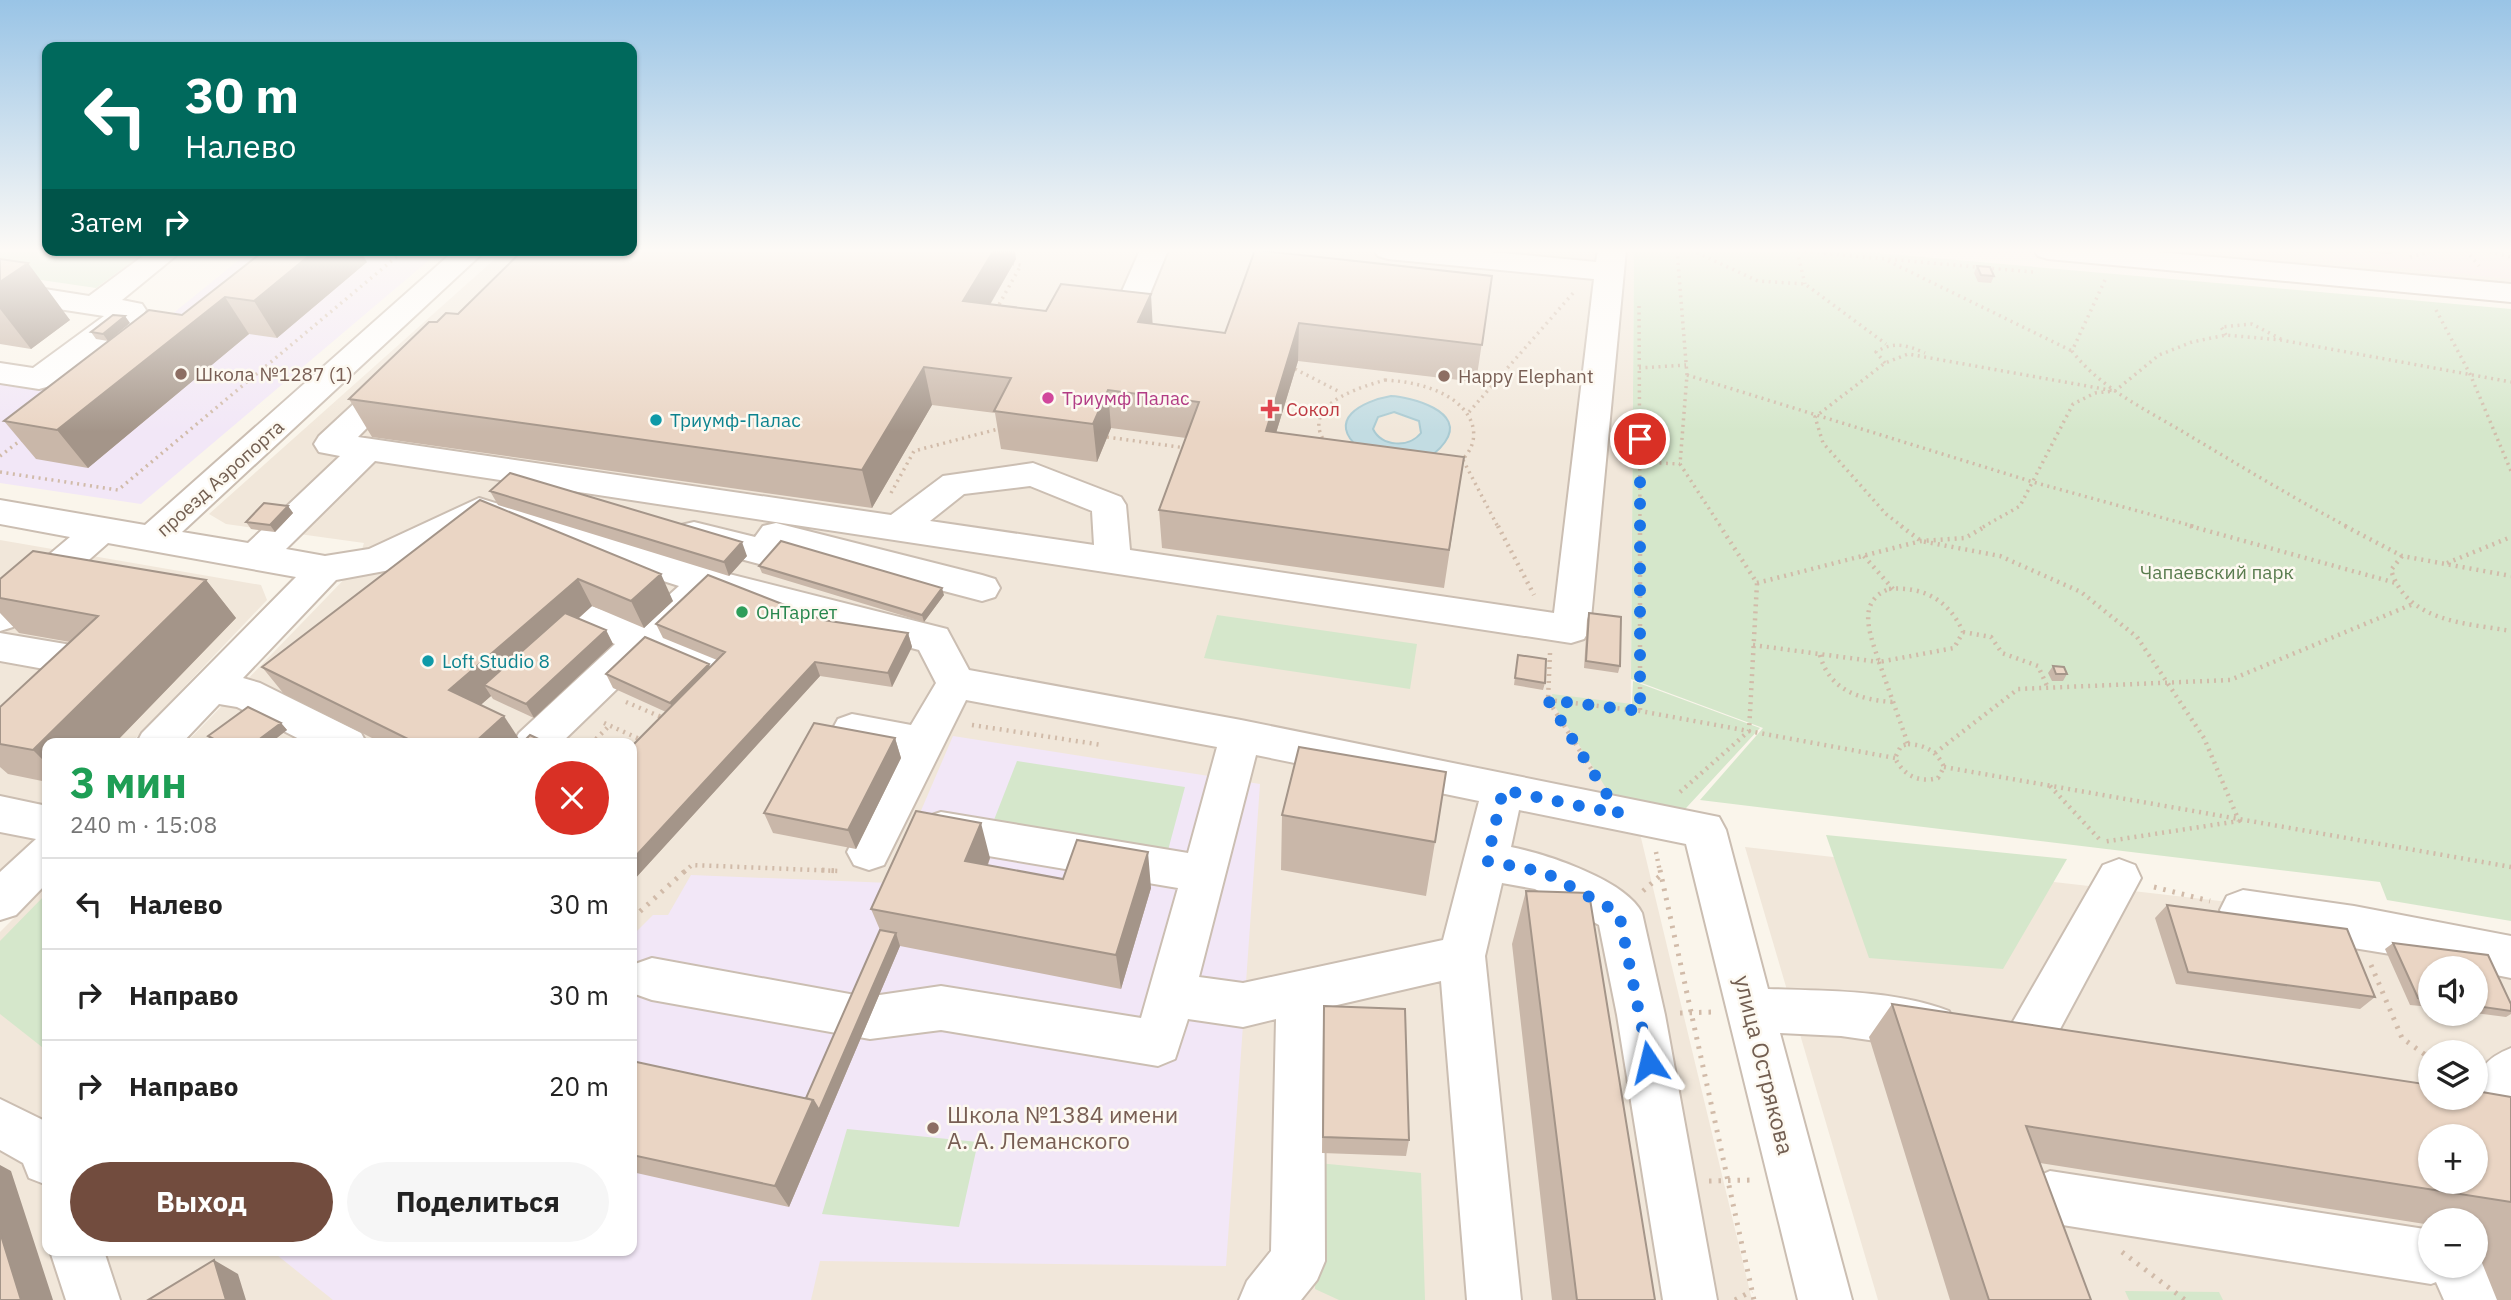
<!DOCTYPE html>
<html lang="ru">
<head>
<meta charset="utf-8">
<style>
  :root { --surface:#fff; --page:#f6f6f6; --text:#222; --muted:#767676; --line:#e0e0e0; --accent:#724c3e }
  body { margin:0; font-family:"IBM Plex Sans",sans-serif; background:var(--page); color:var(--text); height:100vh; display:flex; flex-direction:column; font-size:26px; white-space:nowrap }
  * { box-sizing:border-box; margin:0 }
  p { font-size:23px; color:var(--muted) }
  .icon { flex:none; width:38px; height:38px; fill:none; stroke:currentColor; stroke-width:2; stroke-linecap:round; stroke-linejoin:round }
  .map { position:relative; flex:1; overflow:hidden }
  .details { position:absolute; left:42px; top:738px; width:595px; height:518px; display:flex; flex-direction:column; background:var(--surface); border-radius:14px; box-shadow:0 2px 5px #0004 }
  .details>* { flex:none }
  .banner { position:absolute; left:42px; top:42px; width:595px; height:214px; border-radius:14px; box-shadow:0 2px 5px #0004; background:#00695c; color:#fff; overflow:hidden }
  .controls { position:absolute; left:2418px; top:956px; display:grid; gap:14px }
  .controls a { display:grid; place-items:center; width:70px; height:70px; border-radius:50%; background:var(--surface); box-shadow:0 2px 5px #0004; font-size:35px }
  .pin { position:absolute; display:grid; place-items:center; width:60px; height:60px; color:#fff; margin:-30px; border:4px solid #fff; border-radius:50%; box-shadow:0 2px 7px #0007 }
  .me { position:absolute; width:77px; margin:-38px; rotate:350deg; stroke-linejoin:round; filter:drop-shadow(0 0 5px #0008) }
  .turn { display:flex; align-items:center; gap:24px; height:147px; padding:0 28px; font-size:32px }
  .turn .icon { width:91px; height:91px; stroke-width:2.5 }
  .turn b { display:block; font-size:49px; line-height:60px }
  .then { display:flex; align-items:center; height:66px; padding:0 28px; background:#0003; gap:14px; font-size:26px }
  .round { display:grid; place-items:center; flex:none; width:74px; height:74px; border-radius:37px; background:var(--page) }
  .head { display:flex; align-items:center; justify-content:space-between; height:119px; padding:0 28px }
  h1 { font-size:42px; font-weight:800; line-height:52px; color:#1e9e55 }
  .cta { display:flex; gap:14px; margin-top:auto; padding:14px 28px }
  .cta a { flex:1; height:80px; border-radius:42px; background:var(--accent); color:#fff; font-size:28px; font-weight:800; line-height:80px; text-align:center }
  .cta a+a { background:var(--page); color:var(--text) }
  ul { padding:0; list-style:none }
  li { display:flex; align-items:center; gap:21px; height:91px; padding:0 28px; border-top:2px solid var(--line) }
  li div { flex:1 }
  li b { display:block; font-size:26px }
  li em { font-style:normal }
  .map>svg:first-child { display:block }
  .residential { fill:#f1e7da; fill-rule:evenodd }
  .education { fill:#f2e7f7 }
  .medical { fill:#f7e0e1 }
  .green { fill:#d5e7cb }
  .water { fill:#c2dce2; stroke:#a9cad2; stroke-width:2; fill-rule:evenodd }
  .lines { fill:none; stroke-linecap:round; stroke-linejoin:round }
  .minor-casing { stroke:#cbbeb2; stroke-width:4 }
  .path-far2 { stroke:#d1bba9; stroke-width:3.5; stroke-dasharray:2 4.5; stroke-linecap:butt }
  .path-far1 { stroke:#d1bba9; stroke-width:4.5; stroke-dasharray:2 5; stroke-linecap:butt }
  .path { stroke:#d1bba9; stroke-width:5; stroke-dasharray:2.5 7; stroke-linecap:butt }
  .minor { fill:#fff; fill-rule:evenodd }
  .wall { fill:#c9b7a9 }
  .shaded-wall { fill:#a49589 }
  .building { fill:#ead5c4; stroke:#a49589; stroke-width:2; fill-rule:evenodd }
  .route { stroke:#1a73e8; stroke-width:12; stroke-dasharray:0 21.6 }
  .education-dot { fill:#8d6e63; stroke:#fdf9f1; stroke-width:2.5 }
  .hotel-dot { fill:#d1479c; stroke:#fdf9f1; stroke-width:2.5 }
  .health-dot { fill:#e0444e; stroke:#fdf9f1; stroke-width:2.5 }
  .culture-dot { fill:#0f9aa8; stroke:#fdf9f1; stroke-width:2.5 }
  .leisure-dot { fill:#2e9e5b; stroke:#fdf9f1; stroke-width:2.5 }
  .labels { text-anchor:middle; stroke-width:5; stroke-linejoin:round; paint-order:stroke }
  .education-label { font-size:19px; fill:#785e54; stroke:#fdf9f1; text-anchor:start }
  .hotel-label { font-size:19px; fill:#b23c85; stroke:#fdf9f1; text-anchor:start }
  .health-label { font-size:19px; fill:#be3a42; stroke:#fdf9f1; text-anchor:start }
  .culture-label { font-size:19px; fill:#0d838f; stroke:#fdf9f1; text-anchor:start }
  .street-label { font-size:19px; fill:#725e51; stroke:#fdf9f1 }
  .park-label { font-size:19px; fill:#597c4e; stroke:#fdf9f1 }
  .leisure-label { font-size:19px; fill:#27864d; stroke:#fdf9f1; text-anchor:start }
  .near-street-label { font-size:23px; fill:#725e51; stroke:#fdf9f1 }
  .near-education-label { font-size:23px; fill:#785e54; stroke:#fdf9f1; text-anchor:start }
</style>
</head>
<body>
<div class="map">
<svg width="2511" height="1300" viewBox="0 0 2511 1300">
  <rect width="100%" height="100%" fill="#faf5eb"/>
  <path class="residential" d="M505 250H1634L1630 792 1752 1300H0V932L47 885V1251H632V744H185L356 567 364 543 226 524 209 514Z
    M2118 250H2511V287Z
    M0 540 261 585 267 600 130 744H47V830L0 879Z
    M1745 847 2511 934V1300H1878ZM2431 968H2476V1013H2431ZM2431 1052H2476V1097H2431ZM2431 1136H2476V1181H2431ZM2431 1220H2476V1265H2431Z"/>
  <path class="education" d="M251 250H441L141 504 0 483V380L49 387 165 320Z
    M953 736 1260 784 1226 1266 820 1261 811 1300H333L272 1251H632V936L653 915H668L691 875 890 883Z"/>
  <path class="medical" d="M2299 250H2511V279L2304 258Z"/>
  <path class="green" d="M0 250H148L96 288 0 274Z
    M1634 250H1844L2511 309V921L2387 900 2380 882 1700 800 1763 728 1631 679Z
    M1217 615 1417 644 1410 689 1204 658Z
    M1633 681 1760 728 1675 820 1621 812 1554 705 1552 694 1632 704Z
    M1017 761 1185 787 1167 854 992 825Z
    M1826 835 2067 859 2003 969 1869 958Z
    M47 893V1051L0 1014V941Z
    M847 1129 978 1142 959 1227 822 1214Z
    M1318 1163 1421 1173 1425 1300H1339L1315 1289Z
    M2125 1291 2219 1292 2223 1300H2129Z"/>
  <path class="water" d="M1391 396C1410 397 1467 411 1445 442 1440 449 1432 456 1424 458 1414 459 1401 456 1391 455 1381 454 1368 455 1360 449 1325 420 1362 401 1391 396ZM1394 412 1419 421 1421 433C1409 448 1382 447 1373 429L1378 417Z"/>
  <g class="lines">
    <defs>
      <path id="minor" d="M151 250H183L122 300 142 304 146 310 142 316 50 386 39 389 0 383V363L33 368 104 316 0 300V282L89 296Z
        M455 250H486L182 532 248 543 340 456 319 452 314 444 319 436 386 374 397 371 408 374 413 381 358 437 891 515 943 476 1033 463 1121 497 1126 505 1130 550 1554 613 1594 279 1388 259 1378 256 1374 250H1471L1596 262 1598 250H1626L1590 629 1584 639 1571 643 375 461 286 549 325 556 369 549 479 498 709 569 947 629 969 670 1241 720 1719 817 1726 830 1768 989C1827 991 1894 990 1949 1011L1956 1027 1949 1043 1932 1049 1841 1036 1780 1033 1852 1300H1798L1686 844 1519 810 1511 847C1546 854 1626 880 1642 913L1665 1015 1717 1300H1663L1617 1015 1599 925 1535 889 1502 883 1485 956 1521 1300H1467L1441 981 1324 1008 1325 1261 1317 1280 1301 1300H1239L1247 1281 1271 1251 1276 1019 1243 1027 1188 1019 1175 1059 1158 1066 941 1030 870 1039 652 1000 635 994 632 986 635 964 652 958 866 997 941 986 1141 1018 1178 888 941 848 926 843 919 830 926 817 941 812 1188 853 1217 747 966 700 884 865 869 870 854 865 847 852 896 754 838 741 832 730 838 719 852 714 911 725 936 683 919 650 712 595 672 636 731 659 736 669 731 679 717 684 649 658 560 744H513L519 733 615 644 576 629 570 619 576 609 589 605 638 623 679 586 482 523 390 570 336 580 243 678 260 683 361 733 367 744H309L237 707 219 704 181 744H136L142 733 296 577 108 543 13 627 0 631V596L70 537 0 524V500L145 525ZM1030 486 1092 511 1094 545 930 521 964 494ZM1256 755 1479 801 1443 940 1243 983 1199 977Z
        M1140 250H1168L1136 328 1132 334 1121 337 1110 334 1106 328Z
        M2034 250H2136L2511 284V302L2048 259 2038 256Z
        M694 522 755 537 763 526 776 523 982 575 995 579 1000 588 995 597 982 601 784 549 776 561 763 565 681 543 676 534 681 525Z
        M0 633 101 650 115 655 120 665 112 678 98 683 83 676 0 661Z
        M0 796 47 806V883L16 915 0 920V872L36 839 0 832Z
        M2119 859 2135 865 2141 878 2045 1057 2028 1064 2011 1057 2004 1041 2011 1025 2103 865Z
        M2243 890 2354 906 2511 936V978L2476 971V968L2243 930 2227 924 2220 910 2227 896Z
        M2511 1048V1111L2506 1119 2488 1126 2470 1119 2463 1102 2465 1097H2476C2476 1070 2486 1058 2511 1048Z
        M0 1099 47 1122V1185L29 1178 23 1163 0 1150Z
        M2050 1171 2431 1230V1265H2476V1246L2498 1300H2444L2436 1282 2431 1284 2050 1223 2032 1215 2024 1197 2032 1179Z
        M50 1251H104L120 1300H66Z"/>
    </defs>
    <use href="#minor" class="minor-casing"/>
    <path class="path-far2" d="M381 250 401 253
      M1677 250 1687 375 1680 464 1721 527
      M1691 250 1758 281 1805 284 1886 344
      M1785 250 2033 272
      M2466 250 2479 266
      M2483 250 2511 257
      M1797 251 1805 284
      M2410 257 2436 250
      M1888 261 2072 351
      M2105 280 2072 351C2100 388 2145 409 2185 433 2239 465 2293 498 2348 527
      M1639 306 1640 527
      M996 310 1021 265 1013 264
      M2436 310 2470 374 2511 471
      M2226 335 2221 327 2252 324 2281 339
      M1885 363 1876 352C1893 341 1907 345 1925 353
      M1639 368 1686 365
      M1295 369 1340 392
      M1687 375 2033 482 2196 527
      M1385 380C1510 387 1496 491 1386 476 1368 474 1350 468 1337 456 1289 411 1347 391 1385 380Z
      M1469 412 1574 292
      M1107 437 1186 448
      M0 456 25 437
      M1463 460 1498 527
      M1640 462 1680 464
      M0 472 118 490 401 253
      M891 493 914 451 1002 428
      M1903 527 1886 514 1823 443 1815 417 1885 363 1908 354 2115 391
      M1983 527 2020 506 2073 404 2095 393 2115 391 2159 355 2192 342 2226 335 2281 340 2511 382"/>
    <path class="path-far1" d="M1498 526 1534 595
      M1640 526V711
      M1901 526 1921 541 2000 556 2081 592 2137 637 2204 738 2239 821 2102 842
      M2190 526 2396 583
      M2345 526 2402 556 2511 576
      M1864 556 1893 589
      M2402 556 2391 570C2407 622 2465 623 2511 631
      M2447 563 2511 537
      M1757 583 1921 541 1965 538 1986 526
      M1889 589C1923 586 1949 600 1963 632L1954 648 1879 662C1871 636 1855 602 1889 589Z
      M1963 632 1991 637 2002 653 2038 666 2048 688
      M1753 645 1879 662
      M1550 653 1548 700 1595 775
      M1820 655C1829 690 1860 700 1893 702
      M1879 662 1908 744
      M1548 700 1640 711 1895 758
      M626 702 666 719
      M604 723 644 741
      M972 725 1102 745
      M591 744 609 726
      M1908 744C1925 745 1937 751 1944 767L1938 778C1919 783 1904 776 1895 758L1901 746Z
      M1935 753 2018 689 2230 680 2413 604
      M1944 767 2511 867
      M2050 786 2102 842
      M1680 792 1749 731 1757 583 1720 526
      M1656 852 1660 872
      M684 872 692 865 839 871"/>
    <path class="path" d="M822 870 839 871
      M1660 870 1754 1300
      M2154 887 2210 901
      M1643 891 1661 875
      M632 915H636L686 870
      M2371 965 2402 1038 2431 1059
      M1680 1013 1714 1012
      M1709 1181 1753 1180
      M2122 1252 2185 1300
      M1735 1300 1752 1291"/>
    <use href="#minor" class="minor"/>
  </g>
  <path class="wall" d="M265 250 367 262 277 338 249 334 88 468 36 459 4 421 182 315Z
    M522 250H632L1016 259 990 305 1225 333 1492 276 1476 382 1298 361 1276 433 1464 457 1444 588 1162 548 1159 510 1186 438 1111 428 1097 462 1001 449 995 413 932 405 872 508 372 437 349 399 437 322 458 314Z
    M2339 250H2395L2392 254Z
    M0 259 70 320 31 349 0 344Z
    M1977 266 1994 276 1991 283 1978 282 1974 273Z
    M130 323 108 341 96 339 91 332Z
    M490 491 747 556 729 576 498 505Z
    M480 500 673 601 644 628 592 606 578 619 606 630 613 644 534 718 493 699 491 696 480 705 521 742 519 744H384L284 694 262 667Z
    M288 506 293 513 275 532 251 529 246 522Z
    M759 566 944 595 924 622 762 573Z
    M0 579 206 580 236 618 114 744H47V782L8 774 0 767V707L70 642 19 633 0 613Z
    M1589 613 1620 666 1618 673 1584 668 1587 620Z
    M823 620 908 633 912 647 892 687 820 676 632 882V746L666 712 613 688 606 674 710 667 717 660 663 638 656 624Z
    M1518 655 1545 683 1543 690 1514 685Z
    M2053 666 2067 674 2063 681H2052L2048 673Z
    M281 723 287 730 269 744H216L208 736Z
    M895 738 901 758 856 849 773 833 764 813Z
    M1282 815 1435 842 1426 896 1281 870Z
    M990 858 988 865 1063 879 1151 888 1121 989 900 946 789 1207 632 1172V1061L806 1098 880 930 871 909Z
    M1526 891 1655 1300H1552L1512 944Z
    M2167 905 2375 997 2360 1009 2176 984 2155 918Z
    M2393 943 2488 955 2511 1004V1014L2506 1017 2475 1013H2476V968H2431V1007L2410 1005 2385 949Z
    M1892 1004 2511 1097V1300H2497L2476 1248V1220H2431V1225L2040 1163 2091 1300H1950L1869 1037Z
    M1324 1006 1409 1140 1406 1156 1322 1153 1323 1024Z"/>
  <path class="shaded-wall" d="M316 250H360L367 262 277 338 254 301Z
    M994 250H1015L1016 259 970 339 963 301Z
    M28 263 70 320 31 349 0 309V282Z
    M1151 294 1153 331 1138 322Z
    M225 297 249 334 88 468 57 430Z
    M125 316 130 323 108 341 103 334Z
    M1299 323 1298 361 1265 469 1266 431Z
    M924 367 932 405 872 508 862 470Z
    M1108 390 1111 428 1097 462 1093 424Z
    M288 506 293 513 275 532 270 525Z
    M742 542 747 556 729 576 724 562Z
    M661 574 673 601 644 628 631 601Z
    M578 579 592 606 496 691 484 685 491 696 467 717 449 690Z
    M206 580 236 618 114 744H47V764L33 750Z
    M942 588 944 595 924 622 922 615Z
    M606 630 613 644 534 718 526 704Z
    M908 633 912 647 892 687 888 673Z
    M815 662 820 676 632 882V860Z
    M709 664 715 678 677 716 670 703Z
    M504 716 521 742 519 744H473Z
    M281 723 287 730 269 744H253Z
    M895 738 901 758 856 849 848 830Z
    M981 823 990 858 975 896 965 861Z
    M1148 852 1151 888 1121 989 1116 955Z
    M896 933 900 946 789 1207 775 1186 813 1100Z
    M0 1165 11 1171 53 1300H21L0 1232Z
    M214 1260 238 1274 246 1300H226Z"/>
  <path class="building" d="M265 250H316L254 301 225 297 57 430 4 421 149 310 182 315Z
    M523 250H994L963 301 1046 311 1061 284 1151 294 1138 322 1225 333 1255 250 1492 276 1482 345 1299 323 1266 431 1464 457 1449 550 1159 510 1199 402 1108 390 1093 424 994 411 1011 378 924 367 862 470 349 399 429 322H437L446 313 458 314Z
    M0 259 28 263 0 282Z
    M1977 266 1990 267 1994 276 1981 275Z
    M113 315 125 316 103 334 91 332Z
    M510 473 742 542 724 562 490 491Z
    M480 500 661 574 631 601 578 579 449 690 504 716 473 744H418L262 667Z
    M264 503 288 506 270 525 246 522Z
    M781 541 942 588 922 615 759 566Z
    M33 551 206 580 33 750 0 744V707L98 616 0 598V579Z
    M708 575 823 620 908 633 888 673 815 662 632 860V746L725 652 656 624Z
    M565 613 606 630 526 704 484 685Z
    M1589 613 1621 617 1620 666 1586 661Z
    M645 637 709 664 670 703 606 674Z
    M1518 655 1546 659 1545 683 1515 678Z
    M2053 666 2064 667 2067 674H2056Z
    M248 707 281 723 253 744H223L208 736Z
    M814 723 895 738 848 830 764 813Z
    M530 735 549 744H521Z
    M1299 747 1446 772 1435 842 1282 815Z
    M916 811 981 823 965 861 1063 879 1077 840 1148 852 1116 955 871 909Z
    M1526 891 1589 893 1655 1300H1577Z
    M2167 905 2347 929 2375 997 2188 972Z
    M880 930 896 933 819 1110 813 1100 806 1098Z
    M2393 943 2488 955 2511 1004V1011L2476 1006V968H2431V1000L2418 998Z
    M1892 1004 2431 1085V1097H2476V1091L2511 1097V1202L2026 1126 2091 1300H1989ZM2431 1136H2476V1181H2431Z
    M1324 1006 1405 1009 1409 1140 1323 1137Z
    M632 1061 813 1100 775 1186 632 1155Z
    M0 1232 21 1300H0Z
    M214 1260 226 1300H148Z"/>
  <linearGradient id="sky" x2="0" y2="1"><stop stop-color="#99c4e6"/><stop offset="0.58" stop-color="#fdfaf6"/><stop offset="1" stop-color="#fdfaf6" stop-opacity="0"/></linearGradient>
  <rect width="2511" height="432" fill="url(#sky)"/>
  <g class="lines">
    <path class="route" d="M1640 439V711L1548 700 1619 814 1503 790 1487 861 1544 872 1619 913 1649 1062"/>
  </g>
  <g class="education-dot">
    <circle cx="181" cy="374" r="7"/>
    <circle cx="1444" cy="376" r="7"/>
    <circle cx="933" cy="1128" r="7"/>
  </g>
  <circle class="hotel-dot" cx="1048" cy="398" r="7"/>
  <path class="health-dot" d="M1266.5 398.5h7v7h7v7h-7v7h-7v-7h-7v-7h7z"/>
  <g class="culture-dot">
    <circle cx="656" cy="420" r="7"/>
    <circle cx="428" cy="661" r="7"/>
  </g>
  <circle class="leisure-dot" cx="742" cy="612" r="7"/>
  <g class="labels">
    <g class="education-label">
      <text x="195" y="381">Школа №1287 (1)</text>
      <text x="1458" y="383">Happy Elephant</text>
    </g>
    <g class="hotel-label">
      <text x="1062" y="405">Триумф Палас</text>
    </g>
    <g class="health-label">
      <text x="1286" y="416">Сокол</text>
    </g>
    <g class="culture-label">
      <text x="670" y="427">Триумф-Палас</text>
      <text x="442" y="668">Loft Studio 8</text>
    </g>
    <g class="street-label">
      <text transform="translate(220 478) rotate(-42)" y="7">проезд Аэропорта</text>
    </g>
    <g class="park-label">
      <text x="2217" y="579">Чапаевский парк</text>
    </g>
    <g class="leisure-label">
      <text x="756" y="619">ОнТаргет</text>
    </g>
    <g class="near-street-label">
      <text transform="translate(1764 1065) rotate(76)" y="8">улица Острякова</text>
    </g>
    <g class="near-education-label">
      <text x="947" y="1123">Школа №1384 имени<tspan x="947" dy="26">А. А. Леманского</tspan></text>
    </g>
  </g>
</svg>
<div class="controls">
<a><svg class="icon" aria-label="sound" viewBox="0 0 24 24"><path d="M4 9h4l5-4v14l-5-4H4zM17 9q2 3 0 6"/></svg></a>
<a><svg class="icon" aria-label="layers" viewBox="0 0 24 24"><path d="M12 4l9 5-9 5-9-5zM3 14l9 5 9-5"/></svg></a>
<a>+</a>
<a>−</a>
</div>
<div class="pin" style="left:1640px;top:439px;background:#d93025"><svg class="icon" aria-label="arrive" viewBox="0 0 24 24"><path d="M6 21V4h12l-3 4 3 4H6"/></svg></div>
<svg class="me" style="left:1649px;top:1062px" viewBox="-20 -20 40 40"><path d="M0-17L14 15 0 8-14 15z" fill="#1a73e8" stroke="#fff" stroke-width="4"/></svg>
<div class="banner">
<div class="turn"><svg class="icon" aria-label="left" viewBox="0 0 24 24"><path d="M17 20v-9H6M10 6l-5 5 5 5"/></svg><div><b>30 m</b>Налево</div></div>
<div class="then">Затем<svg class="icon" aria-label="right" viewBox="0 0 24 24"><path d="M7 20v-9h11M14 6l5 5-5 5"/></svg></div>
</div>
<section class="details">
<div class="head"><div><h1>3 мин</h1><p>240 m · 15:08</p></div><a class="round" style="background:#d93025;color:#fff"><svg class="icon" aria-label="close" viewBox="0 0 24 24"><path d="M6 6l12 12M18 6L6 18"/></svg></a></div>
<ul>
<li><svg class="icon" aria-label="left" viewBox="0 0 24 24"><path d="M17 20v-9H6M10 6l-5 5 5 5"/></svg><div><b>Налево</b></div><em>30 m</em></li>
<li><svg class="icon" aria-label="right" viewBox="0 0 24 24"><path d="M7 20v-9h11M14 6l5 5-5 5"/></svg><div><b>Направо</b></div><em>30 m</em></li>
<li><svg class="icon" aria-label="right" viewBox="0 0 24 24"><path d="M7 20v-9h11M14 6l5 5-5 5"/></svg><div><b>Направо</b></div><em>20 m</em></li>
</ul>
<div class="cta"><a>Выход</a><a>Поделиться</a></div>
</section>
</div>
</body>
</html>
